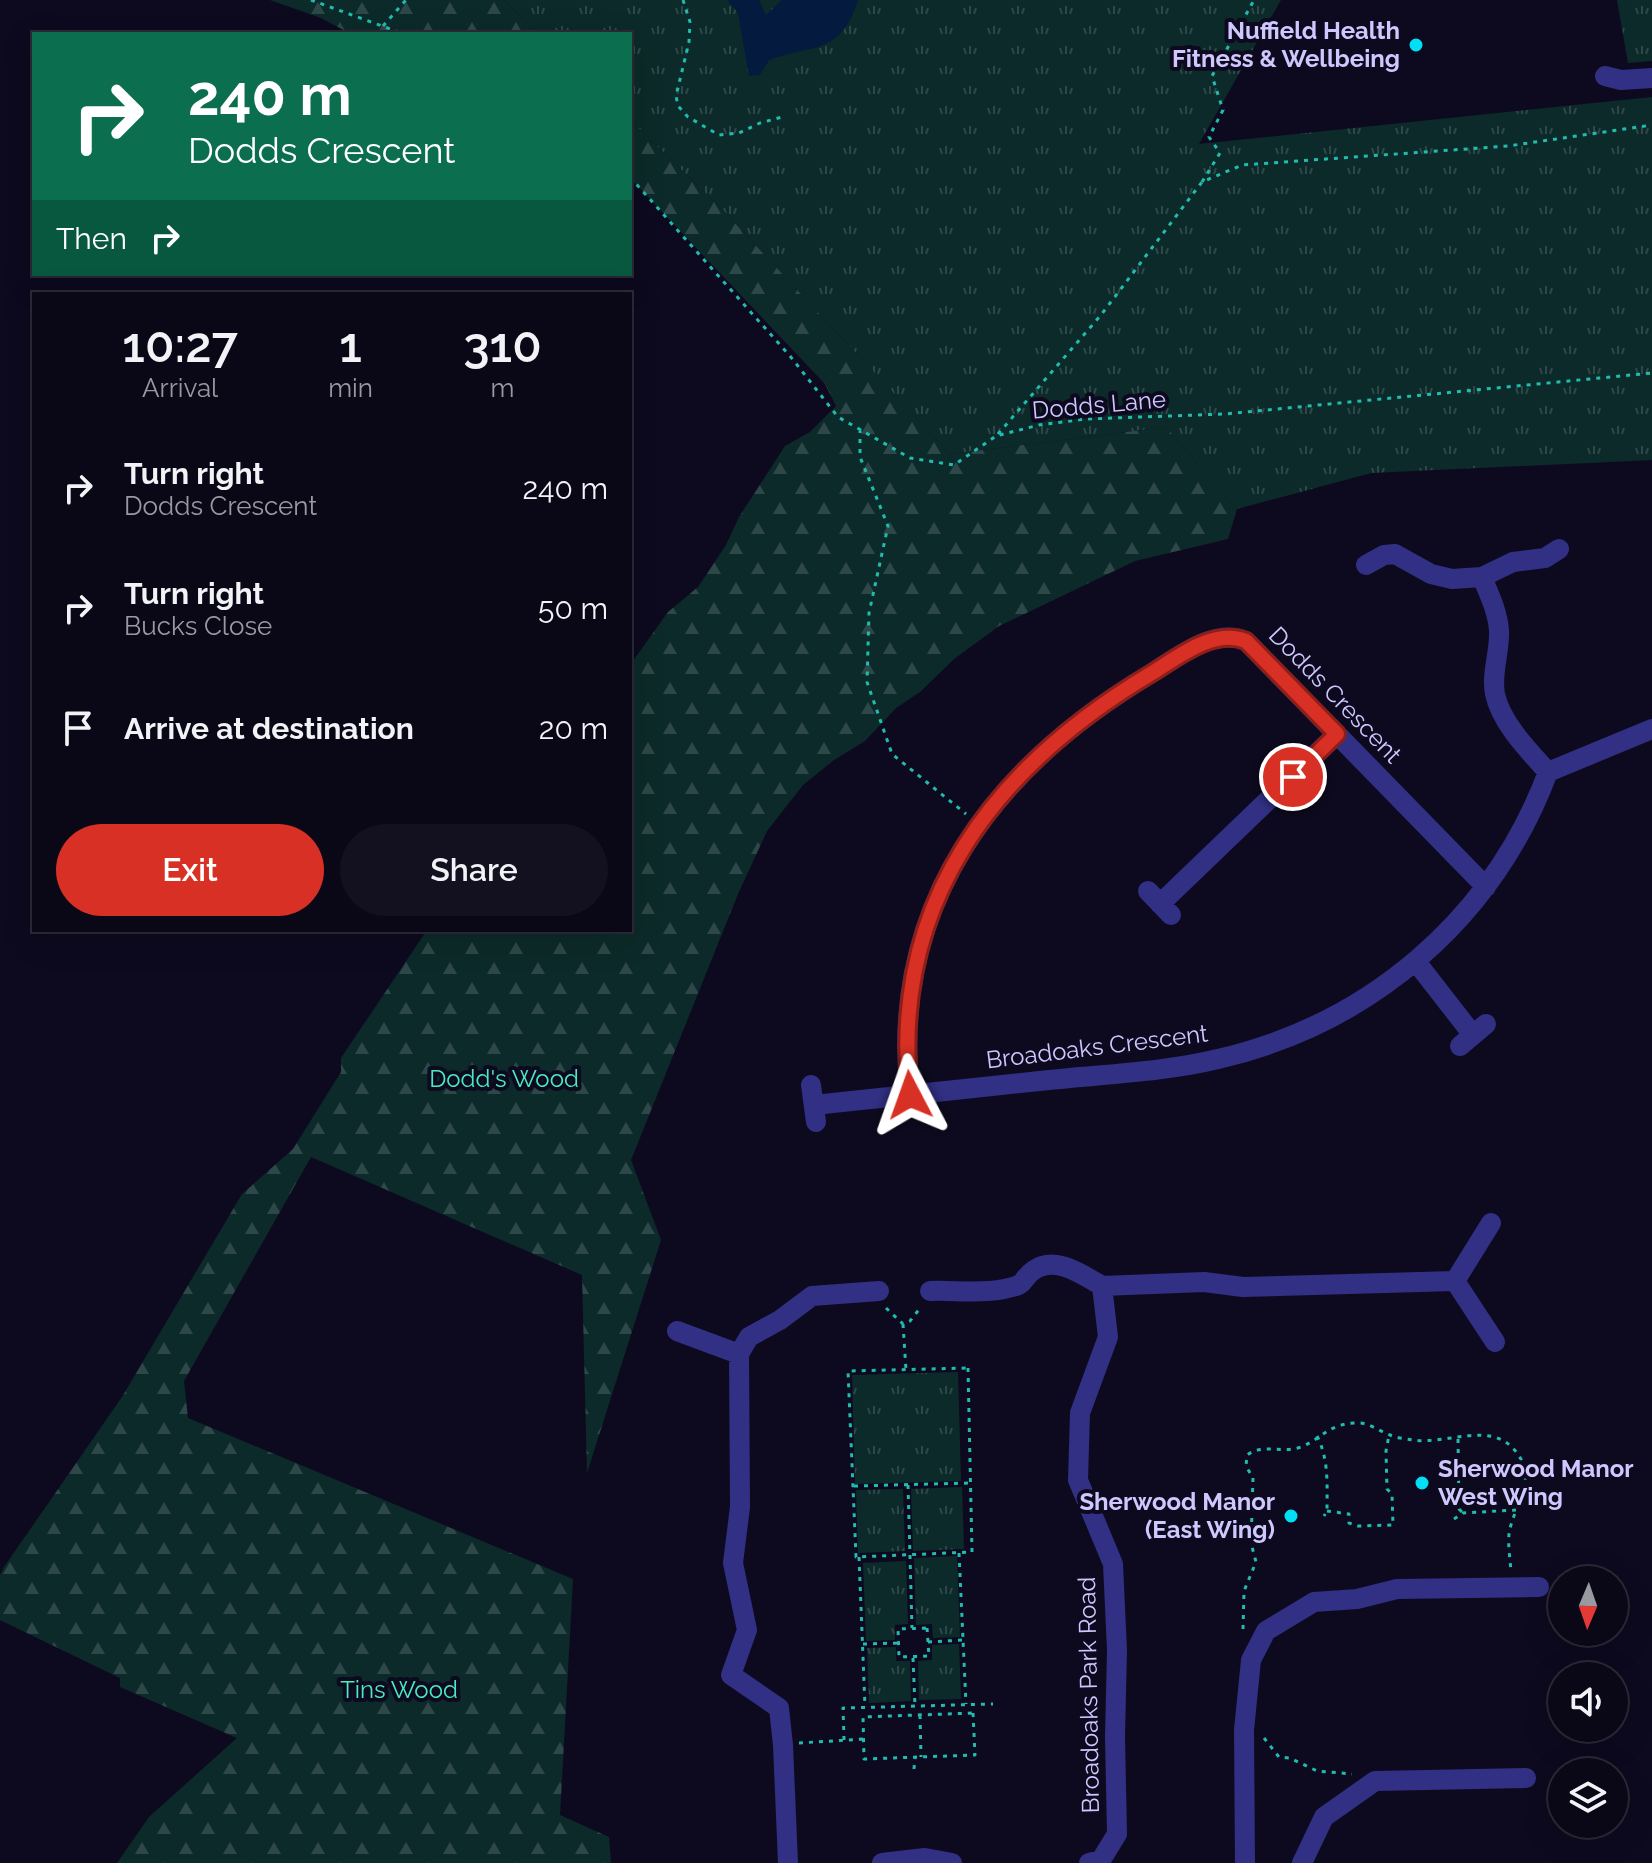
<!DOCTYPE html>
<html lang="en">
<head>
<meta charset="utf-8">
<style>
  :root { --surface:#0a0817; --page:#131120; --text:#f1f3f6; --muted:#999aa1; --line:#2a2936; --accent:#d93025 }
  body { margin:0; font-family:Raleway,sans-serif; background:var(--page); color:var(--text); height:100vh; display:flex; flex-direction:column; font-size:30px; white-space:nowrap }
  * { box-sizing:border-box; margin:0 }
  p { font-size:26px; color:var(--muted) }
  .icon { flex:none; width:44px; height:44px; fill:none; stroke:currentColor; stroke-width:2; stroke-linecap:round; stroke-linejoin:round }
  .map { position:relative; flex:1; overflow:hidden }
  .panel { position:absolute; left:32px; top:292px; width:600px; height:640px; display:flex; flex-direction:column; background:var(--surface); border-radius:0px; box-shadow:0 8px 32px #0002,0 0 0 2px var(--line) }
  .panel>* { flex:none }
  .top-card { position:absolute; left:32px; top:32px; width:600px; height:244px; border-radius:0px; box-shadow:0 8px 32px #0002,0 0 0 2px var(--line); background:#0b6e4f; color:#fff; overflow:hidden }
  .needle { width:52px; rotate:182deg }
  .tools { position:absolute; left:1548px; top:1566px; display:grid; gap:16px }
  .tools a { display:grid; place-items:center; width:80px; height:80px; border-radius:50%; background:var(--surface); box-shadow:0 8px 32px #0002,0 0 0 2px var(--line); font-size:40px }
  .pin { position:absolute; display:grid; place-items:center; width:68px; height:68px; color:#fff; margin:-34px; border:4px solid #fff; border-radius:50%; box-shadow:0 2px 8px #0007 }
  .me { position:absolute; width:88px; margin:-44px; rotate:356deg; stroke-linejoin:round; filter:drop-shadow(0 0 6px #0008) }
  .turn { display:flex; align-items:center; gap:28px; height:168px; padding:0 24px; font-size:36px }
  .turn .icon { width:104px; height:104px; stroke-width:2.5 }
  .turn b { display:block; font-size:56px; line-height:68px }
  .then { display:flex; align-items:center; height:76px; padding:0 24px; background:#0003; gap:16px; font-size:30px }
  .eta { display:flex; justify-content:space-evenly; align-items:center; height:136px; text-align:center }
  .eta b { font-size:48px; font-weight:600; line-height:56px }
  .primary-button { display:flex; gap:16px; margin-top:auto; padding:16px 24px }
  .primary-button a { flex:1; height:92px; border-radius:48px; background:var(--accent); color:#fff; font-size:32px; font-weight:600; line-height:92px; text-align:center }
  .primary-button a+a { background:var(--page); color:var(--text) }
  ul { padding:0; list-style:none }
  li { display:flex; align-items:center; gap:24px; height:120px; padding:0 24px }
  li div { flex:1 }
  li b { display:block; font-size:30px }
  li em { font-style:normal }
  .map>svg:first-child { display:block }
  .grass { fill:url(#grass-tufts) }
  .forest { fill:url(#forest-firs) }
  .water { fill:#041a3f }
  .lines { fill:none; stroke-linecap:round; stroke-linejoin:round }
  .path { stroke:#20bcb0; stroke-width:3; stroke-dasharray:4 6; stroke-linecap:butt }
  .minor { stroke:#313084; stroke-width:20 }
  .route-casing { stroke:#8d1f18; stroke-width:20 }
  .route { stroke:#d93025; stroke-width:14 }
  .poi-dot { fill:#00dff3; stroke:#0d0a1f; stroke-width:3 }
  .labels { text-anchor:middle; stroke-width:8; stroke-linejoin:round; paint-order:stroke }
  .poi-label { font-size:24px; font-weight:bold; fill:#cec8ff; stroke:#0d0a1f; text-anchor:end }
  .street-label { font-size:24px; fill:#cec8ff; stroke:#0d0a1f }
  .park-label { font-size:24px; fill:#48ecc0; stroke:#0d0a1f }
</style>
</head>
<body>
<div class="map">
<svg width="1652" height="1863" viewBox="0 0 1652 1863">
  <defs>
    <pattern id="grass-tufts" width="24" height="20" patternUnits="userSpaceOnUse" patternTransform="scale(2)"><rect width="24" height="20" fill="#0c2a29"/><path d="M3 7l-1-3M5 7V3M7 7l1-3M15 17l-1-3M17 17v-4M19 17l1-3" fill="none" stroke="#2e4749"/></pattern>
    <pattern id="forest-firs" width="22" height="20" patternUnits="userSpaceOnUse" patternTransform="scale(2)"><rect width="22" height="20" fill="#0c2a29"/><path d="M5 1l3.5 6h-7zM16 11l3.5 6h-7z" fill="#2e4749"/></pattern>
  </defs>
  <rect width="100%" height="100%" fill="#0d0a1f"/>
  <path class="grass" d="M504 0H1281L1199 144 1652 97V460L1371 473 1237 509 1166 427 950 454 721 208 630 120V34H539Z
    M1617 0H1652V61L1628 63Z
    M958 1372 961 1481 855 1484 852 1375Z
    M962 1487 964 1549 913 1551 911 1489Z
    M903 1489 905 1551 858 1553 856 1490Z
    M957 1556 960 1637 933 1638 932 1624 916 1625 914 1558Z
    M906 1561 908 1624 895 1625V1640L866 1641 863 1563Z
    M959 1644 961 1699 919 1700 918 1661 932 1660V1645Z
    M896 1647V1661H910L911 1701 869 1703 867 1648Z"/>
  <path class="forest" d="M270 0H504L539 34H351L321 18Z
    M630 120 721 208 950 454 1166 427 1237 509 1228 539 1135 561 999 626 954 659 920 692 896 708 865 741 834 760 803 785 767 831 738 894 631 1160 661 1240 587 1473 582 1275 311 1157 184 1381 188 1418 573 1579 560 1815 609 1837 611 1863H117L149 1817 237 1738 120 1687V1678L0 1620V1575L4 1567 122 1397 242 1194 293 1149 341 1072V1058L427 930H630V665L668 612 698 587 726 545 739 517 785 446 810 432 836 406 825 384 630 178Z"/>
  <path class="water" d="M727 0H759L766 15 782 0H858C841 55 814 44 769 60L760 75 749 76 738 13Z"/>
  <g class="lines">
    <path class="path" d="M311 0 404 34
      M683 0 690 22 689 42 676 96 678 106 688 117 719 135 739 133 760 123 782 117
      M383 26 406 0
      M630 177 790 356 838 417 910 458 954 465 996 436 1039 425 1085 419 1225 414 1652 373
      M1202 182 1220 153 1209 137 1223 110 1212 76 1254 0
      M860 429V457L888 526 869 613 867 682 892 754 966 814
      M998 434 1101 315 1202 182 1242 165 1508 146 1652 125
      M886 1308 903 1324 910 1321 921 1307
      M903 1324 906 1370
      M968 1368 972 1552 856 1557 848 1371Z
      M1317 1436C1329 1459 1327 1485 1327 1511L1324 1516
      M1458 1439 1459 1509 1463 1513
      M908 1485 912 1628
      M854 1486 970 1483
      M1327 1511 1349 1514V1523L1358 1526 1393 1525 1392 1494 1387 1489 1386 1451 1389 1435
      M1454 1519 1463 1513 1516 1510
      M959 1553 966 1704
      M859 1557 865 1707
      M927 1628 929 1656 899 1657 898 1629Z
      M1243 1629 1244 1591 1256 1562 1251 1543 1253 1478 1246 1466 1247 1455C1263 1443 1283 1454 1301 1447 1321 1439 1330 1423 1356 1423 1368 1422 1379 1431 1390 1435 1397 1438 1406 1439 1414 1440 1449 1445 1492 1419 1517 1453 1538 1481 1513 1506 1509 1534 1508 1546 1510 1559 1511 1571
      M928 1642 963 1640
      M863 1644 898 1643
      M913 1658 915 1706
      M973 1713 975 1755 864 1759 863 1717Z
      M920 1715 921 1757
      M1264 1738 1279 1757 1290 1758 1317 1771 1352 1774
      M844 1740 843 1708 993 1704
      M799 1743 863 1739
      M914 1769 915 1757"/>
    <path class="minor" d="M1605 76 1621 80 1652 78
      M1366 565 1384 555 1395 554 1431 574 1452 579 1482 577 1513 562 1545 558 1559 549
      M1482 577C1489 594 1498 612 1499 631 1500 652 1491 673 1495 694 1501 723 1529 751 1548 772
      M1548 772 1652 729
      M1148 891 1171 915
      M1160 904 1337 734
      M1417 963 1473 1035
      M1460 1046 1486 1024
      M811 1085 816 1122
      M910 1095C888 904 995 766 1152 673 1178 657 1214 627 1246 641L1486 887
      M814 1105C892 1097 971 1088 1049 1080 1105 1074 1164 1072 1218 1059 1370 1024 1493 919 1548 772
      M1455 1281 1495 1342
      M1455 1281 1491 1223
      M930 1291C954 1290 981 1294 1004 1289 1030 1284 1019 1280 1034 1270 1056 1255 1083 1275 1102 1286
      M677 1331 739 1354
      M788 1863 783 1745 779 1708 731 1675 747 1630 733 1563 740 1507 739 1354 749 1337 780 1320 812 1296 879 1291
      M882 1863 925 1858 952 1863
      M1089 1863 1101 1860 1117 1834 1115 1736 1117 1650 1113 1564 1078 1480 1080 1413 1108 1337 1102 1286 1204 1282 1243 1287 1455 1281
      M1245 1863 1244 1730 1251 1660 1266 1631 1314 1602 1357 1599 1397 1589 1539 1587
      M1302 1863 1324 1817 1375 1781 1526 1778"/>
  </g>
  <g class="lines">
    <defs>
      <path id="route" d="M910 1095C889 903 994 767 1152 673 1178 657 1214 628 1246 641L1337 734 1293 777"/>
    </defs>
    <use href="#route" class="route-casing"/>
    <use href="#route" class="route"/>
  </g>
  <g class="poi-dot">
    <circle cx="1416" cy="45" r="8"/>
    <circle cx="1422" cy="1483" r="8"/>
    <circle cx="1291" cy="1516" r="8"/>
  </g>
  <g class="labels">
    <g class="poi-label">
      <text x="1400" y="39">Nuffield Health<tspan x="1400" dy="28">Fitness &amp; Wellbeing</tspan></text>
      <text x="1438" y="1477" text-anchor="start">Sherwood Manor<tspan x="1438" dy="28">West Wing</tspan></text>
      <text x="1275" y="1510">Sherwood Manor<tspan x="1275" dy="28">(East Wing)</tspan></text>
    </g>
    <g class="street-label">
      <text transform="translate(1099 405) rotate(-5)" y="8">Dodds Lane</text>
      <text transform="translate(1335 695) rotate(46)" y="8">Dodds Crescent</text>
      <text transform="translate(1097 1047) rotate(-7)" y="8">Broadoaks Crescent</text>
      <text transform="translate(1089 1695) rotate(-91)" y="8">Broadoaks Park Road</text>
    </g>
    <g class="park-label">
      <text x="504" y="1087">Dodd's Wood</text>
      <text x="399" y="1698">Tins Wood</text>
    </g>
  </g>
</svg>
<div class="tools">
<a><svg class="needle" viewBox="-14 -14 28 28"><path d="M0-13l5 13h-10z" fill="#e53935"/><path d="M0 13l5-13h-10z" fill="#999aa1"/></svg></a>
<a><svg class="icon" aria-label="sound" viewBox="0 0 24 24"><path d="M4 9h4l5-4v14l-5-4H4zM17 9q2 3 0 6"/></svg></a>
<a><svg class="icon" aria-label="layers" viewBox="0 0 24 24"><path d="M12 4l9 5-9 5-9-5zM3 14l9 5 9-5"/></svg></a>
</div>
<div class="pin" style="left:1293px;top:777px;background:#d93025"><svg class="icon" aria-label="arrive" viewBox="0 0 24 24"><path d="M6 21V4h12l-3 4 3 4H6"/></svg></div>
<svg class="me" style="left:910px;top:1095px" viewBox="-20 -20 40 40"><path d="M0-17L14 15 0 8-14 15z" fill="#d93025" stroke="#fff" stroke-width="4"/></svg>
<div class="top-card">
<div class="turn"><svg class="icon" aria-label="right" viewBox="0 0 24 24"><path d="M7 20v-9h11M14 6l5 5-5 5"/></svg><div><b>240 m</b>Dodds Crescent</div></div>
<div class="then">Then<svg class="icon" aria-label="right" viewBox="0 0 24 24"><path d="M7 20v-9h11M14 6l5 5-5 5"/></svg></div>
</div>
<section class="panel">
<div class="eta">
<div><b>10:27</b><p>Arrival</p></div>
<div><b>1</b><p>min</p></div>
<div><b>310</b><p>m</p></div>
</div>
<ul>
<li><svg class="icon" aria-label="right" viewBox="0 0 24 24"><path d="M7 20v-9h11M14 6l5 5-5 5"/></svg><div><b>Turn right</b><p>Dodds Crescent</p></div><em>240 m</em></li>
<li><svg class="icon" aria-label="right" viewBox="0 0 24 24"><path d="M7 20v-9h11M14 6l5 5-5 5"/></svg><div><b>Turn right</b><p>Bucks Close</p></div><em>50 m</em></li>
<li><svg class="icon" aria-label="arrive" viewBox="0 0 24 24"><path d="M6 21V4h12l-3 4 3 4H6"/></svg><div><b>Arrive at destination</b></div><em>20 m</em></li>
</ul>
<div class="primary-button"><a>Exit</a><a>Share</a></div>
</section>
</div>
</body>
</html>
